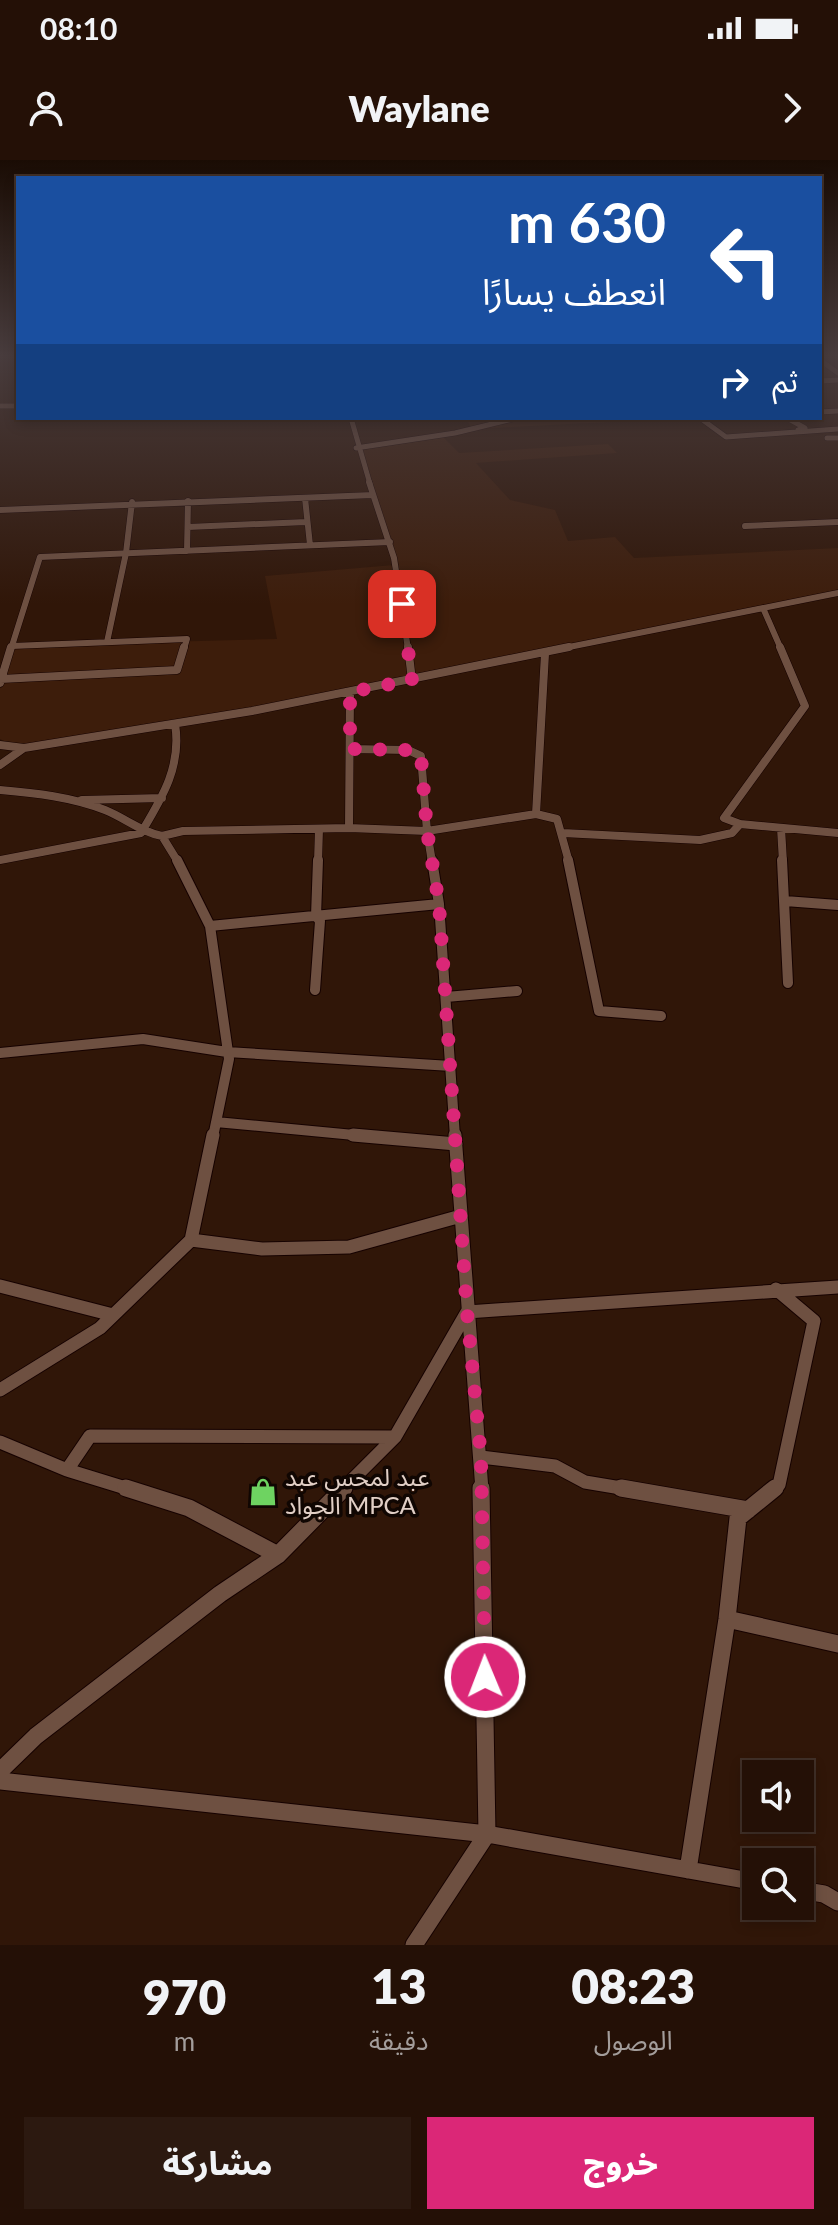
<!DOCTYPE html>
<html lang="ar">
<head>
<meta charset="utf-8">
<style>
  :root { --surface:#241006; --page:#2c1910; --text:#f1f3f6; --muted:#a39d9b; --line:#413028; --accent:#db2777 }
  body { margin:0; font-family:Lato,"Noto Sans Arabic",sans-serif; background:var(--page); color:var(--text); direction:rtl; height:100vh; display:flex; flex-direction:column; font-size:30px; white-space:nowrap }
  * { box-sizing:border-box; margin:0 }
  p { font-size:26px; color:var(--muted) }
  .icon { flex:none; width:44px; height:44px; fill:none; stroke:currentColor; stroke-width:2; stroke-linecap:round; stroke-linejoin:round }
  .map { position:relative; height:1785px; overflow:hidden; direction:ltr }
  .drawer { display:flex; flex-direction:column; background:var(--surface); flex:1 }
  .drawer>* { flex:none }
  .guide { position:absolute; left:16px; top:16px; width:806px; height:244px; border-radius:0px; box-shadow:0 4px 12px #0003,0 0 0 2px var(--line); direction:rtl; background:#1a4fa0; color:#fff; overflow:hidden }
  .controls { position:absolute; left:742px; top:1600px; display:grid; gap:16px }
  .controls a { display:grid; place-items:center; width:72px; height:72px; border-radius:0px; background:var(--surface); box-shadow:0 4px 12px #0003,0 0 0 2px var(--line); font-size:40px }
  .pin { position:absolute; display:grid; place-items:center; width:68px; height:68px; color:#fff; margin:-34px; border-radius:16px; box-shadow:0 4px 12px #0006 }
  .me { position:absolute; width:88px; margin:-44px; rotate:359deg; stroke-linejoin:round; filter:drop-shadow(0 0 6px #0008) }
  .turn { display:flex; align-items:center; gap:28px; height:168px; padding:0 24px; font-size:36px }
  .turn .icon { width:104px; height:104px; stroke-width:2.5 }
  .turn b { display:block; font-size:56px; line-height:68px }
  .then { display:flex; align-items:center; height:76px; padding:0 24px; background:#0003; gap:16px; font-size:30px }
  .eta { display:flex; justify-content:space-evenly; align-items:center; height:136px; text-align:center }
  .eta b { font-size:48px; font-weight:800; line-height:56px }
  .cta { display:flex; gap:16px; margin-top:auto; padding:16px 24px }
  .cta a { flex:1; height:92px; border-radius:0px; background:var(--accent); color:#fff; font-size:32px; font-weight:800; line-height:92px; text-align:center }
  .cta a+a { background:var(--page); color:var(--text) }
  .status { display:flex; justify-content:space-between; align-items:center; height:56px; padding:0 40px; background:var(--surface); direction:ltr }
  .status svg { height:22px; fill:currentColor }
  header { display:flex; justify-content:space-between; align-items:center; height:104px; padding:0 24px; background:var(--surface); font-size:36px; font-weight:800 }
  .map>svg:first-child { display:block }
  .built { fill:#3d1d0b }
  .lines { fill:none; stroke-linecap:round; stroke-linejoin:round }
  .minor-far5-casing { stroke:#160200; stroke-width:6 }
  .minor-far4-casing { stroke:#160200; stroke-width:7 }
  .minor-far3-casing { stroke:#160200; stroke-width:9 }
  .minor-far2-casing { stroke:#160200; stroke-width:12 }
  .minor-far1-casing { stroke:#160200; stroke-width:15 }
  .minor-casing { stroke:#160200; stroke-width:19 }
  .minor-far5 { stroke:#6e5041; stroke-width:5 }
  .minor-far4 { stroke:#6e5041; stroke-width:6 }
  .minor-far3 { stroke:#6e5041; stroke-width:8 }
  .minor-far2 { stroke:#6e5041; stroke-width:10 }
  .minor-far1 { stroke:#6e5041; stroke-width:13 }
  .minor { stroke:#6e5041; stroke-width:17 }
  .route { stroke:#db2777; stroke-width:14; stroke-dasharray:0 25.2 }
  .labels { text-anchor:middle; stroke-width:7; stroke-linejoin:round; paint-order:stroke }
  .near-poi-label { font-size:24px; fill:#e1cfc6; stroke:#100602; text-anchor:start }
</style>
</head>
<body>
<div class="status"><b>08:10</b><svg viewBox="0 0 49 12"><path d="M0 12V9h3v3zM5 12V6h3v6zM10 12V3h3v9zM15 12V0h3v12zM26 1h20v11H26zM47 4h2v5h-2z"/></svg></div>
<header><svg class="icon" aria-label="forward" viewBox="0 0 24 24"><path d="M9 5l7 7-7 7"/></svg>Waylane<svg class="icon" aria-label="person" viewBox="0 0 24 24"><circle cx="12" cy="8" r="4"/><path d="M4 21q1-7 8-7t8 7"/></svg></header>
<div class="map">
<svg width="838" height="1785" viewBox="0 0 838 1785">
  <rect width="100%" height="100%" fill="#301608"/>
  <path class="built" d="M466 258H686L472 269Z
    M441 275 459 293 608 284 617 293 476 303 510 340 555 350 568 381 615 377 634 398 838 388V433L252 551 17 587 0 579V523L12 486 277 479 265 416 394 405 390 382 356 288Z"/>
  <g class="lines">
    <defs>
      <path id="minor-far5" d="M820 200 838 213
        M820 221 838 220
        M0 246H18
        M820 252 838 251
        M351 258 370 324
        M700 258 726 277 838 269
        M787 258 805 268 798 270
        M827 278H838
        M356 288 455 273 517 258"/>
      <path id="minor-far4" d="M369 322 394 398 408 489
        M305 338 310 385
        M0 350 373 335
        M745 366 838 362
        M188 367 306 362
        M187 391 188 341
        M763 448 781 489
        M107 482 126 393 132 342
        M12 486 187 479 184 489
        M11 489 40 397 390 382
        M559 489 838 433"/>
      <path id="minor-far3" d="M408 487 412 520
        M780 487 805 546 724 658 740 664 838 673
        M1 519 177 510 184 487
        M0 523 11 487
        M0 585 24 588
        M0 605 24 588 252 551 569 487
        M0 630C35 633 72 637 105 650 125 658 141 672 162 676L178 702
        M82 640 162 638
        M536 654 557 659 569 702
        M349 668 350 532
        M781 668 783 702
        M563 673 700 680 732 673 740 664
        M162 676 183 671 349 668 427 671 421 596 408 590 350 589
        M0 700 141 673C162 638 182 606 175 564
        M318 702 319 669
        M432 702 427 671 536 654 545 494"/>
      <path id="minor-far2" d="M177 700 210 766
        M568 700 599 851 661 856
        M782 700 788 823
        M785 741 838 745
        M439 744 455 977
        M315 830 320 761 316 756 318 700
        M446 837 517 831
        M0 893 143 879 227 892 451 906
        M216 962 375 977
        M213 977 229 899 210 766 439 744 432 700"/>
      <path id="minor-far1" d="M353 975 456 984
        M455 975 482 1330
        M191 1080 262 1089 349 1087 461 1056
        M0 1126 113 1155
        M0 1230 100 1168 191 1080 213 975
        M0 1282 67 1310 132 1330
        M481 1297 555 1306 585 1322 633 1330
        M67 1310 90 1276 395 1277
        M342 1330 395 1277 467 1152 838 1127
        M772 1330 779 1325 814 1161 776 1129"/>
      <path id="minor" d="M126 1328 189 1348 278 1395
        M621 1328 748 1350
        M727 1459 838 1484
        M0 1611 36 1576 220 1434 278 1395 344 1328
        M0 1621 487 1674 756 1722
        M688 1710 727 1459 738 1358 775 1328
        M800 1730 824 1734 838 1742
        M414 1785 487 1674 481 1328"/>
    </defs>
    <use href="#minor-far5" class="minor-far5-casing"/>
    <use href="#minor-far4" class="minor-far4-casing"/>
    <use href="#minor-far3" class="minor-far3-casing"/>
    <use href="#minor-far2" class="minor-far2-casing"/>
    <use href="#minor-far1" class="minor-far1-casing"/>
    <use href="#minor" class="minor-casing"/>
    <use href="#minor-far5" class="minor-far5"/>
    <use href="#minor-far4" class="minor-far4"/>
    <use href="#minor-far3" class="minor-far3"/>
    <use href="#minor-far2" class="minor-far2"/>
    <use href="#minor-far1" class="minor-far1"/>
    <use href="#minor" class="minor"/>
  </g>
  <linearGradient id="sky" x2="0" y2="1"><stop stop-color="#1a0c04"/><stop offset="0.44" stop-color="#483c3d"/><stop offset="1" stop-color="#483c3d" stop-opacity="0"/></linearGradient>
  <rect width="838" height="444" fill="url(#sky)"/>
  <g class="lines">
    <path class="route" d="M402 444 412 520 350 532V589L408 590 421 596 427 671 439 744 467 1152 481 1297 485 1517"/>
  </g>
  <defs>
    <symbol id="shop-bare" viewBox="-9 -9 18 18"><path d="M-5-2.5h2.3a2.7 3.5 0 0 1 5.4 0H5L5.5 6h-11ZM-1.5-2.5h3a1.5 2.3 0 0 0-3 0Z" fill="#6ed361" stroke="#100602" stroke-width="2.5" paint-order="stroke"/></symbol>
  </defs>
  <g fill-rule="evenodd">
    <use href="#shop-bare" x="243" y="1312" width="40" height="40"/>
  </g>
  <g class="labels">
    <g class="near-poi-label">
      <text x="285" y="1326">عبد لمحس عبد<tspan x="285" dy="28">الجواد MPCA</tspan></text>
    </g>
  </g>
</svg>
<div class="controls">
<a><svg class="icon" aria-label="sound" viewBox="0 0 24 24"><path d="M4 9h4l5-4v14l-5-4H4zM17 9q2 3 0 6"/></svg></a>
<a><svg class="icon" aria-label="search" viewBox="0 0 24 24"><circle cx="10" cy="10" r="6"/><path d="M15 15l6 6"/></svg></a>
</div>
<div class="pin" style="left:402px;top:444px;background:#d93025"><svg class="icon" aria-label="arrive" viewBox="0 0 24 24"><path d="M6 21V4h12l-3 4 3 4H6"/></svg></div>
<svg class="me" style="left:485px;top:1517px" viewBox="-20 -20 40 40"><circle r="17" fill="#db2777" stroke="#fff" stroke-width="3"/><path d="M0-11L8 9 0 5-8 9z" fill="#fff"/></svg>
<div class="guide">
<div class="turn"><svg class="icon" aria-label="left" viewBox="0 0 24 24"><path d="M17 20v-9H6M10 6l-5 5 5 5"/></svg><div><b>630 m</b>انعطف يسارًا</div></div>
<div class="then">ثم<svg class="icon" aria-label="right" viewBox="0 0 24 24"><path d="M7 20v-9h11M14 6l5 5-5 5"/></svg></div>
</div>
</div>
<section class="drawer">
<div class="eta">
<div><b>08:23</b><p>الوصول</p></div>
<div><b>13</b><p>دقيقة</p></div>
<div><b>970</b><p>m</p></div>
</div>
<div class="cta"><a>خروج</a><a>مشاركة</a></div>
</section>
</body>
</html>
